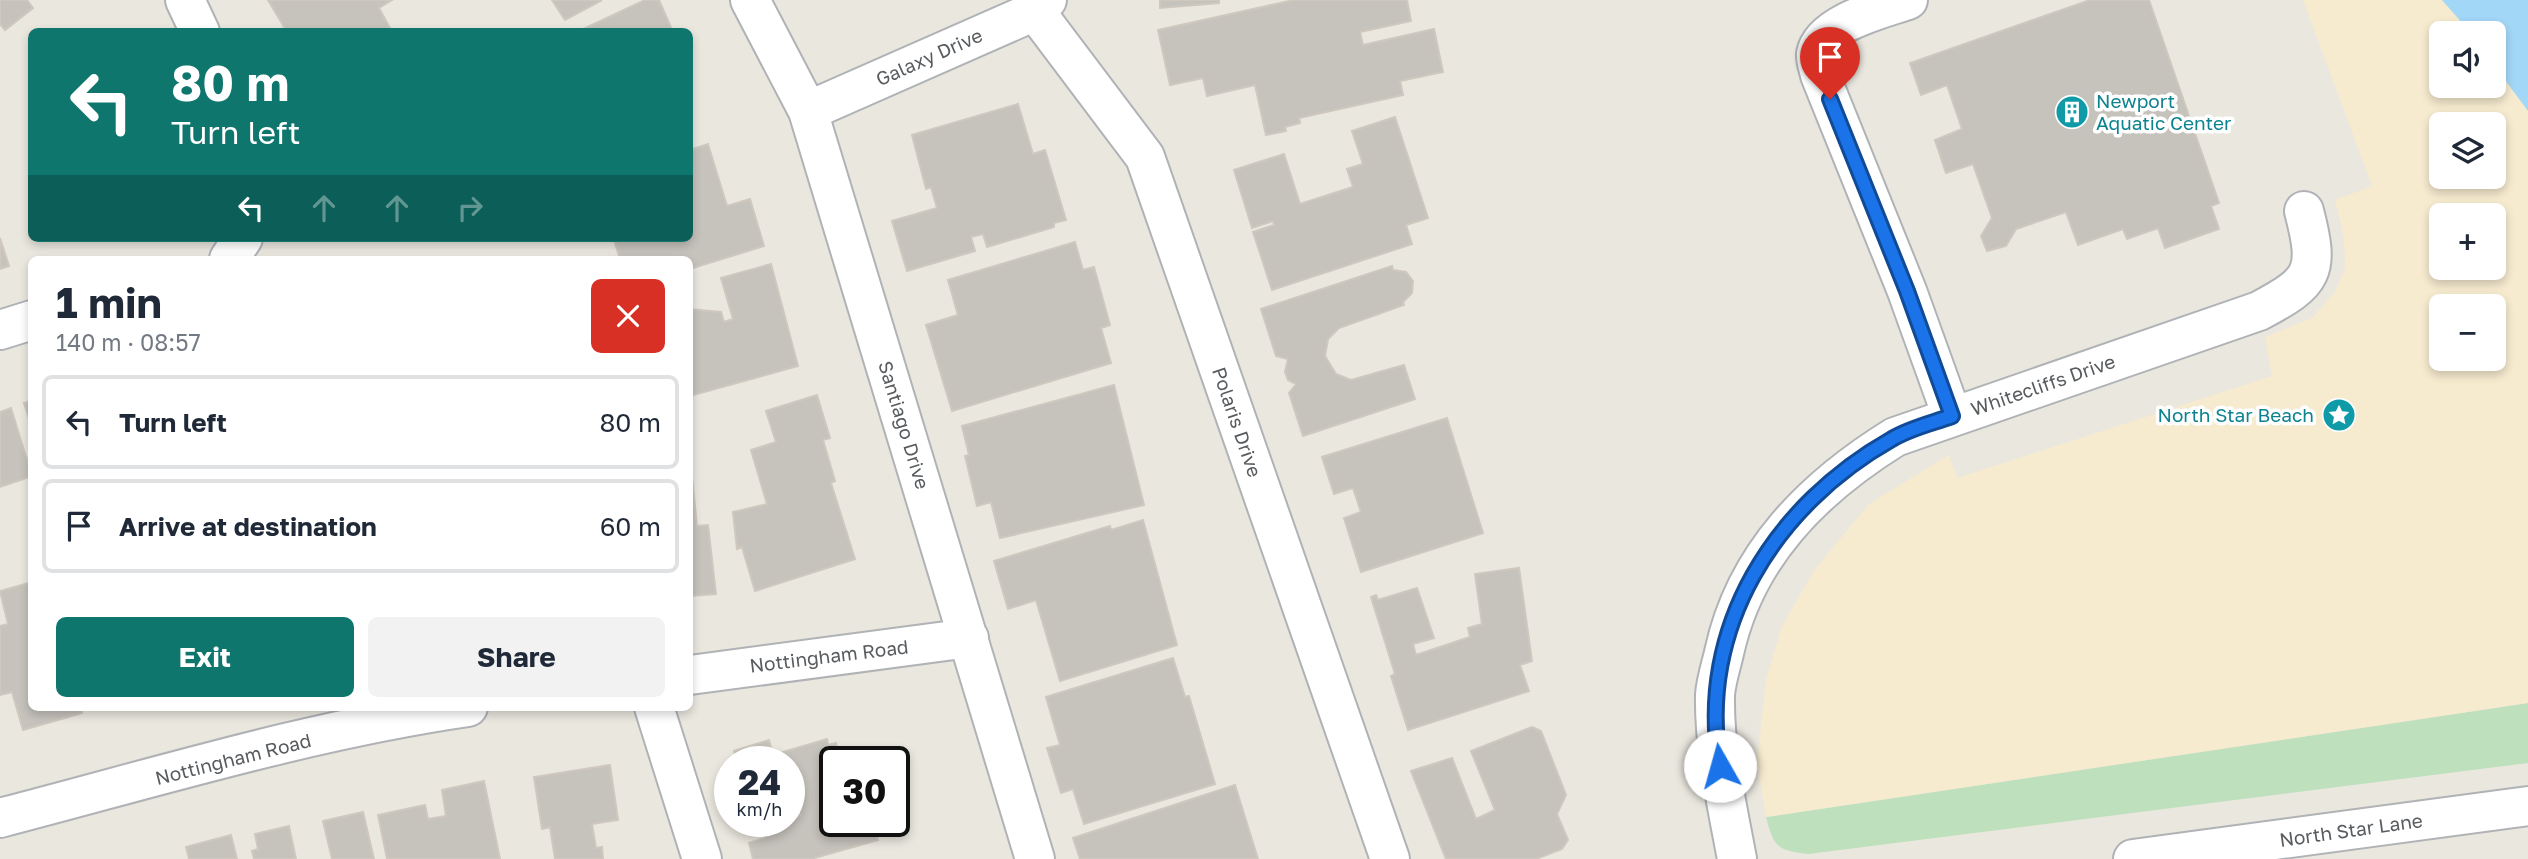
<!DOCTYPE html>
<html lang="en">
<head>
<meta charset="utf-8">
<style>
  :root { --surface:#fff; --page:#f2f2f3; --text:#1f2937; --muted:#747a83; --line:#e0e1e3; --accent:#0f766e }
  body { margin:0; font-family:"Golos Text",sans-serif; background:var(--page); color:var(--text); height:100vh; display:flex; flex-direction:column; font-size:26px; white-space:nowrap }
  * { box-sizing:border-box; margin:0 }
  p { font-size:23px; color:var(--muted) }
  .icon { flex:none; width:38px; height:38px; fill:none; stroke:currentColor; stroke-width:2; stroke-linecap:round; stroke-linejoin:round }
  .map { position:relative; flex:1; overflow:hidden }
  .details { position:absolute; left:28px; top:256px; width:665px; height:455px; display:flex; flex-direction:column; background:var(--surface); border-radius:10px; box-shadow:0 4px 10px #0003 }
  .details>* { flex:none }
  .top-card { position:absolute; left:28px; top:28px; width:665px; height:214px; border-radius:10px; box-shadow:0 4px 10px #0003; background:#0f766e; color:#fff; overflow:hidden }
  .fabs { position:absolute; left:2429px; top:21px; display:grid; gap:14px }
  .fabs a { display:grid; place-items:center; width:77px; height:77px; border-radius:10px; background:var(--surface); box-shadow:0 4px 10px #0003; font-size:35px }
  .speed { position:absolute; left:714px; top:746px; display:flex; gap:14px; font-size:35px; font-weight:700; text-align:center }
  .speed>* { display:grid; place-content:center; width:91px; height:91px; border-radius:50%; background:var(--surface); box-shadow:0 4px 10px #0003; line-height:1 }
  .speed small { font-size:18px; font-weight:400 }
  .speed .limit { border:4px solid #111; border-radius:10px; background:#fff; color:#111 }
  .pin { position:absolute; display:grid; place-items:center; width:60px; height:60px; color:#fff; margin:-72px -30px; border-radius:50% 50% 50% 0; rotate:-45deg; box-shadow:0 0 7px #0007 }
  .pin .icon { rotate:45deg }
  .me { position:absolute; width:77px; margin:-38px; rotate:353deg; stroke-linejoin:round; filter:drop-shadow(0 0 5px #0008) }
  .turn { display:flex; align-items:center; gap:24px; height:147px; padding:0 28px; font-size:32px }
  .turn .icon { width:91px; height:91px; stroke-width:2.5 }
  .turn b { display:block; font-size:49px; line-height:60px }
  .lanes { display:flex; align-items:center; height:66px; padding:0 28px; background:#0003; justify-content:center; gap:35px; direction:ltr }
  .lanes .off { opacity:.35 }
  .round { display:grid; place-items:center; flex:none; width:74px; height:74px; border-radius:10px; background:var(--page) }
  .summary { display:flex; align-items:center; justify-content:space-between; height:119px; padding:0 28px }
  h1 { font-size:42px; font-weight:700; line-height:52px }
  .action { display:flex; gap:14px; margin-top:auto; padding:14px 28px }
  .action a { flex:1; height:80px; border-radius:10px; background:var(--accent); color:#fff; font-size:28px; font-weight:700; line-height:80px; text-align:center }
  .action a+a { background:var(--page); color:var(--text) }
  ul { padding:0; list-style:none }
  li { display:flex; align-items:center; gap:21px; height:94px; margin:0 14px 10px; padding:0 14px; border:4px solid var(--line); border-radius:10px }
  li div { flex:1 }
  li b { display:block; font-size:26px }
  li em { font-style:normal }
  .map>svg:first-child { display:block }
  .green { fill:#bfe0bd }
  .sand { fill:#f6eacf; fill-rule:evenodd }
  .water { fill:#a3d7f7 }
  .building { fill:#c6c2bc; stroke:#cec8bf; stroke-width:2 }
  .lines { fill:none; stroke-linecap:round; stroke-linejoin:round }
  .minor-casing { stroke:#b0b3b6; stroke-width:42 }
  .minor { stroke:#fff; stroke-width:38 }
  .route-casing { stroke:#114b97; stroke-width:18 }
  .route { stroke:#1a73e8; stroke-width:12 }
  .labels { text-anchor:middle; stroke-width:7; stroke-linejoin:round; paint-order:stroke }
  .street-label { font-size:19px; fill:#585c5f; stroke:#fff }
  .culture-label { font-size:19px; fill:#0d838f; stroke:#fff; text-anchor:start }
</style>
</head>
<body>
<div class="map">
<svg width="2528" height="859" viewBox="0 0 2528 859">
  <rect width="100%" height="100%" fill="#eae7df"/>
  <path class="green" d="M2528 703V763L1808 854C1776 850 1774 847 1766 817Z"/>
  <path class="sand" d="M2303 0H2442L2471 33H2441V86H2494V65L2528 111V703L1766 817 1757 763 1766 679 1782 626 1815 569 1869 504 1949 455 1957 478 2272 376 2265 337 2312 318 2335 292 2345 268 2344 238 2335 200 2372 186ZM2441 124H2494V177H2441ZM2441 215H2494V268H2441ZM2441 306H2494V359H2441Z"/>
  <path class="water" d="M2442 0H2528V111L2494 65V33H2471Z"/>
  <path class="building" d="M0 0H27L33 8 5 30 0 24Z
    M268 0H392L379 8 392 32H287Z
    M552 0H602L565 20Z
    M645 0H659L673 32H577Z
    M1160 0H1219V3L1160 8Z
    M1294 0H1407L1411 21 1360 32 1363 45 1434 29 1443 72 1400 81 1403 95 1299 118 1300 123 1285 127 1286 131 1266 135 1255 85 1207 96 1203 78 1170 85 1158 30Z
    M2090 0H2149L2219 203 2211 206 2219 229 2165 248 2158 228 2127 239 2123 229 2078 245 2066 212 2016 229 2006 246 1987 251 1981 236 1992 218 1973 164 1946 173 1935 140 1962 129 1947 85 1921 95 1910 63Z
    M1018 104 1033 154 1045 150 1066 220 1054 223V227L987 247 983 234 971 237 975 251 907 271 892 221 937 208 931 187 926 189 912 135Z
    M1395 117 1428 218 1406 225 1412 244 1272 290 1253 232 1274 225 1273 221 1252 228 1234 170 1284 154 1300 204 1353 187 1347 169 1363 164 1352 131Z
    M708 144 727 206 750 199 764 246 690 269V259H620L614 240 622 238H690V150Z
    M0 238 9 266 0 269Z
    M1075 242 1083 270 1094 267 1110 325 1101 328 1111 363 952 411 926 325 958 315 948 280Z
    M771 264 798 366 690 396V309L721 312 724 322 733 319 721 278Z
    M1392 266 1393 270 1406 272 1413 281 1412 293 1403 302 1404 305 1339 328 1328 339 1325 356 1336 374 1351 380 1404 365 1415 399 1303 436 1289 393 1296 384 1288 380 1285 372 1288 359 1276 356 1261 309Z
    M1114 385 1144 505 1000 538 991 502 977 506 965 456 969 455 962 426Z
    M817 395 830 438 823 440 835 481 831 483 855 559 755 591 742 547 737 549 733 512 767 504 751 450 776 442 766 411Z
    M32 401V428L24 403Z
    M11 408 32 476 0 487V412Z
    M1447 418 1483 533 1361 572 1344 518 1361 512 1353 488 1334 494 1322 457Z
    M690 457 697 526 708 525 716 594 690 596Z
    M1143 520 1177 645 1060 681 1036 600 1008 609 994 561 1110 526 1111 530Z
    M1519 568 1532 661 1520 665 1529 691 1408 730 1391 676 1395 674 1371 597 1376 595 1378 600 1417 588 1434 638 1413 644 1416 655 1470 637 1468 628 1482 624 1475 574Z
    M32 582V707H80L82 713 23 730 12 692 0 695V626L8 624 0 591Z
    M1173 658 1185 697 1189 696 1215 784 1084 824 1073 789 1061 793 1047 748 1060 745 1046 697Z
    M1532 727 1541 731 1566 795 1557 814 1568 840 1562 849 1536 859H1446L1411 771 1452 758 1476 819 1495 810 1471 751Z
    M827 739 828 745 836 743 840 760 834 762 835 821H873L878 840 811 859H753L749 843 765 838 762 826 789 821 801 815 789 781V761H737L734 751 769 740 773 755Z
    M610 765 618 820 592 824 596 848 602 847 603 859H555L550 827 542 829 534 777Z
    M484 781 500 859H387L378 815 425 805 428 819 446 816 442 790Z
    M1235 785 1258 859H1080L1073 838Z
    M363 812 374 859H332L323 821Z
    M289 826 296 859H254L252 851 258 849 255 834Z
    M231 835 237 859H189L186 847Z"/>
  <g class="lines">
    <defs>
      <path id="minor" d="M185 0 200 32
        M750 0 808 111 1035 859
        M1908 0C1881 9 1822 23 1816 54 1815 60 1819 69 1820 75L1907 291 1952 416
        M1035 11 1145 157 1390 859
        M808 111 1035 11 1047 0
        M229 259 243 238
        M0 330 32 320
        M690 675 969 638
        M654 707 702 859
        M0 818C154 778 310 730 468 707
        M1737 859C1727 805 1714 750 1715 695 1716 681 1721 666 1724 653 1745 555 1813 488 1895 437L2259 311C2314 282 2320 272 2304 211
        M2133 859 2528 806"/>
    </defs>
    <use href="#minor" class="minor-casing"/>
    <use href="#minor" class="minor"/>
  </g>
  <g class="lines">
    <defs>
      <path id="route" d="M1720 766C1696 628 1775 505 1892 439 1910 428 1933 423 1952 416L1907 291 1830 99"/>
    </defs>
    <use href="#route" class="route-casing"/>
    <use href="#route" class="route"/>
  </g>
  <defs>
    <symbol id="building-disc" viewBox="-11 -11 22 22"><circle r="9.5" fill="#0f9aa8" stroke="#fff"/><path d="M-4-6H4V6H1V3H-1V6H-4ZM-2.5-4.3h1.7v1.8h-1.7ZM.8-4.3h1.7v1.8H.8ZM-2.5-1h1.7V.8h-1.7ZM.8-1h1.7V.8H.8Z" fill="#fff"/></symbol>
    <symbol id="sight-disc" viewBox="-11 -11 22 22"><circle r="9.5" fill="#0f9aa8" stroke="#fff"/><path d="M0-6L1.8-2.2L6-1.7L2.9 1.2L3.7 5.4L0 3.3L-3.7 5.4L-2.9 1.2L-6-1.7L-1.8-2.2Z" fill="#fff"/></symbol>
  </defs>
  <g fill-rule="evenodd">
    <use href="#building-disc" x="2053" y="93" width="38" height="38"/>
    <use href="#sight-disc" x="2320" y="396" width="38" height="38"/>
  </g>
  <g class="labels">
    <g class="street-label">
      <text transform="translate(929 57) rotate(-24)" y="7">Galaxy Drive</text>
      <text transform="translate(2043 385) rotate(-19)" y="7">Whitecliffs Drive</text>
      <text transform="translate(1237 422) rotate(71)" y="7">Polaris Drive</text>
      <text transform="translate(904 425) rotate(73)" y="7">Santiago Drive</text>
      <text transform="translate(829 656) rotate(-7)" y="7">Nottingham Road</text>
      <text transform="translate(233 759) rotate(-14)" y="7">Nottingham Road</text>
      <text transform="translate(2351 830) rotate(-8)" y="7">North Star Lane</text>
    </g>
    <g class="culture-label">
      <text x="2096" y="108">Newport<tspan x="2096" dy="22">Aquatic Center</tspan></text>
      <text x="2314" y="422" text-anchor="end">North Star Beach</text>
    </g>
  </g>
</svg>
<div class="fabs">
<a><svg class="icon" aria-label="sound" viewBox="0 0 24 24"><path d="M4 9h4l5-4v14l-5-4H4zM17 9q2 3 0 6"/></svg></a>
<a><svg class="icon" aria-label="layers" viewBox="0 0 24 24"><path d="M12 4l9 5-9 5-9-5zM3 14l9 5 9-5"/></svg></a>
<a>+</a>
<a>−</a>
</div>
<div class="speed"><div>24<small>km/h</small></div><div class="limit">30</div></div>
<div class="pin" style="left:1830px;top:99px;background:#d93025"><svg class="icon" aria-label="arrive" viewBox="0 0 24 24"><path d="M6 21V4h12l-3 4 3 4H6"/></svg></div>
<svg class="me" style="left:1720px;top:766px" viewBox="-20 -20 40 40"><circle r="19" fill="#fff"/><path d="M0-13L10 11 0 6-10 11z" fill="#1a73e8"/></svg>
<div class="top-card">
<div class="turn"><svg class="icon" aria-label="left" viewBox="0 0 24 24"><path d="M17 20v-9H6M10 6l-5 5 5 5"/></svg><div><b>80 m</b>Turn left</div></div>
<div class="lanes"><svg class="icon" aria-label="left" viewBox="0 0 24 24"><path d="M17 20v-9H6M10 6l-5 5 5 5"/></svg><svg class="icon off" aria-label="ahead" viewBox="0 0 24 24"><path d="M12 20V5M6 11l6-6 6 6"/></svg><svg class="icon off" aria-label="ahead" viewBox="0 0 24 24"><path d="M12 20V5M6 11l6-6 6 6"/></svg><svg class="icon off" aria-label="right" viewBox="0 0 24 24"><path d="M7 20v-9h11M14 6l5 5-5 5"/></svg></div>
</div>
<section class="details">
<div class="summary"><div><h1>1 min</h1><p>140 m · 08:57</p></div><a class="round" style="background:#d93025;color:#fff"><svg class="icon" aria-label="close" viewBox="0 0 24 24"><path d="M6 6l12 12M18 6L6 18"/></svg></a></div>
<ul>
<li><svg class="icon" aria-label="left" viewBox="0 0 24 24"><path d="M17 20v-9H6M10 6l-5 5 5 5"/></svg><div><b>Turn left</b></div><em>80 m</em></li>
<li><svg class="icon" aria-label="arrive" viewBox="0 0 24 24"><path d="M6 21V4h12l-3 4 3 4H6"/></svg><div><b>Arrive at destination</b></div><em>60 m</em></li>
</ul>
<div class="action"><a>Exit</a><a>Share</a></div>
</section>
</div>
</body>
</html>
